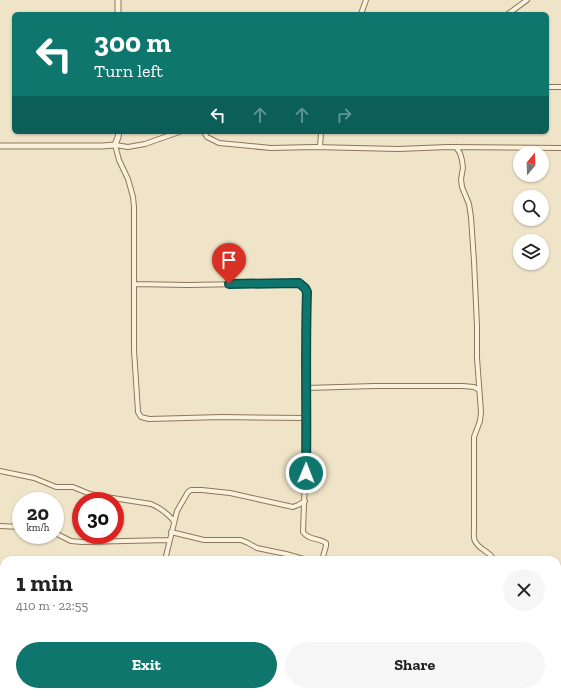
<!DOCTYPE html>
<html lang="en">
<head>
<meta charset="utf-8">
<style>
  :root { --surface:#fff; --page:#f6f6f6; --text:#222; --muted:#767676; --accent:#0f766e }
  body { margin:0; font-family:"Zilla Slab",serif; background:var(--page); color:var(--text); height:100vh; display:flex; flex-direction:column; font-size:15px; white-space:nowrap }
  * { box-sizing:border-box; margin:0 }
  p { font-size:13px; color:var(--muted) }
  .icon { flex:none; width:22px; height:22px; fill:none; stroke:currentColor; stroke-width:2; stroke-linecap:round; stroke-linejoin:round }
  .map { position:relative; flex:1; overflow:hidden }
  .details { position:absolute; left:0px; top:556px; width:561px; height:140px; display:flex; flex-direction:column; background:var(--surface); border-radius:12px 12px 0 0; box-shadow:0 1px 3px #0004 }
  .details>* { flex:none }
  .hud { position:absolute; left:12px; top:12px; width:537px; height:122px; border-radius:6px; box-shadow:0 1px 3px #0004; background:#0f766e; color:#fff; overflow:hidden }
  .needle { width:26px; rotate:19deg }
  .tools { position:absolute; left:513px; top:146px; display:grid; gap:8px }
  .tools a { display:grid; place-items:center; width:36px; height:36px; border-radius:50%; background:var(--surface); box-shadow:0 1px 3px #0004; font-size:20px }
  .speed { position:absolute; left:12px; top:492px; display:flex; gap:8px; font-size:20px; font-weight:700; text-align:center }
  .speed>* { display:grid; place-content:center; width:52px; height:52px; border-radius:50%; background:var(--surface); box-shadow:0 1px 3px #0004; line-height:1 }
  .speed small { font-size:10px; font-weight:400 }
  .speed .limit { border:6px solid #d22; background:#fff; color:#111 }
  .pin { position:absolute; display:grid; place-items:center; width:34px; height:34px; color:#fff; margin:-41px -17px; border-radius:50% 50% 50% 0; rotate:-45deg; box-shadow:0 0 4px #0007 }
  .pin .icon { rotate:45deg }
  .me { position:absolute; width:44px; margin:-22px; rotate:1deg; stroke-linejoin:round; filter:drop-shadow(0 0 3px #0008) }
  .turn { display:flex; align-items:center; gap:14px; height:84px; padding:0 16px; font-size:18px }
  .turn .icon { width:52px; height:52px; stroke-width:2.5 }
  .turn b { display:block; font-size:28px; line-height:34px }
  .lanes { display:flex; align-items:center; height:38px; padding:0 16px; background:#0003; justify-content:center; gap:20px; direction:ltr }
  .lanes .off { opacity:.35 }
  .round { display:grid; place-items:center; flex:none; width:42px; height:42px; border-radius:21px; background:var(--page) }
  .overview { display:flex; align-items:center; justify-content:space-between; height:68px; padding:0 16px }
  h1 { font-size:24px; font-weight:700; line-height:30px }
  .primary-button { display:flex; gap:8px; margin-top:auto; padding:8px 16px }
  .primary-button a { flex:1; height:46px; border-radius:24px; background:var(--accent); color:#fff; font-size:16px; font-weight:700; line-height:46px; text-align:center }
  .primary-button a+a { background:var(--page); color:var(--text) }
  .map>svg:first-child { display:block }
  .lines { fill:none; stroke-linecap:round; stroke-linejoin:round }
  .minor-casing { stroke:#8d765c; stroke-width:6 }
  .tertiary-casing { stroke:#8d765c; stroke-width:7 }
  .minor { stroke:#faf1dc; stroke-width:4 }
  .tertiary { stroke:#faf1dc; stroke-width:5 }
  .route-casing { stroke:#0a4d48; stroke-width:10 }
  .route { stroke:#0f766e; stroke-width:7 }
</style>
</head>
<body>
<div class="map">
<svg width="561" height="696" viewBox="0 0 561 696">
  <rect width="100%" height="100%" fill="#f0e4c8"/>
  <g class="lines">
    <defs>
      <path id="minor" d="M361 14 366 0
        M508 14 527 0
        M547 87H561
        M179 132 145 144 128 147 115 145 119 160 128 179 133 197 134 207V350L138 412 141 417 149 419 222 417 306 418
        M204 132 207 137 219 143 271 148 314 147 398 149 448 147 561 148
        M320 147 321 132
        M456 147 460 153 462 160 463 168 461 179 462 187 469 204 471 217 474 261 477 326V358L481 412 480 421 474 437V528C474 532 473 538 475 541 479 550 490 551 494 560
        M134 284 188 285 299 283 305 288 307 292 305 348 306 448 303 532C308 540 319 538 326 543V546L322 560
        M306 388 374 386H463L474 387 479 390
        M0 471 34 478 56 487H73L90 494 100 496 151 504C161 508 167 513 174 521
        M0 526 21 527
        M171 532 204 540H241L248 543 257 548 286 554 307 560
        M55 533 71 541 82 542 169 540
        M165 560 177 511 188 492 191 490H202L230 493 293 507 298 505 305 501
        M0 569 4 570
        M0 614H4
        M557 650H561
        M0 665 4 666
        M121 692 131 696
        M268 692 280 696
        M383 692 388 696
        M321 696V692
        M369 696 370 692
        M414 696V692
        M439 696 440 692"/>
      <path id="tertiary" d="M118 0V14
        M0 146H102L115 145 118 137 119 132"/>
    </defs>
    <use href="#minor" class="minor-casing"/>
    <use href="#tertiary" class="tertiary-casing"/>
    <use href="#minor" class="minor"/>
    <use href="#tertiary" class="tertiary"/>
  </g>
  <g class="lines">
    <defs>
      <path id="route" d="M229 284 299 283 305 288 307 292C305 353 307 413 306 473"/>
    </defs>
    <use href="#route" class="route-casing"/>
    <use href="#route" class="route"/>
  </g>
</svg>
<div class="tools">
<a><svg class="needle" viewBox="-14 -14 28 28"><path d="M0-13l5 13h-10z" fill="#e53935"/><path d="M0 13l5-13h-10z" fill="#767676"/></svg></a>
<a><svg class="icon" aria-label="search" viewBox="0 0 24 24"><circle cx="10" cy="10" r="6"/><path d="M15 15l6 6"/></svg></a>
<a><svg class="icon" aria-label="layers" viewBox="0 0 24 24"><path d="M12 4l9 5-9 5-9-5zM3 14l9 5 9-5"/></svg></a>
</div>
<div class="speed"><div>20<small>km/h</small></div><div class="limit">30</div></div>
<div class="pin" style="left:229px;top:284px;background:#d93025"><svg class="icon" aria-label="arrive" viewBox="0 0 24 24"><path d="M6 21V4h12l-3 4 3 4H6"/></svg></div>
<svg class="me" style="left:306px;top:473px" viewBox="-20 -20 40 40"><circle r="17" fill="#0f766e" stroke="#fff" stroke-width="3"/><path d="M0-11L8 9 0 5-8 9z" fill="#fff"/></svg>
<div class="hud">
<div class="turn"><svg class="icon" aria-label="left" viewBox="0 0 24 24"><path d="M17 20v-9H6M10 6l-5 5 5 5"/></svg><div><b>300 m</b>Turn left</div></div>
<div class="lanes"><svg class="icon" aria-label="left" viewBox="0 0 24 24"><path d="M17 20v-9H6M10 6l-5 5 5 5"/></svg><svg class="icon off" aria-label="ahead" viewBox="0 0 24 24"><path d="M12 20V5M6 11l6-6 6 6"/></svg><svg class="icon off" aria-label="ahead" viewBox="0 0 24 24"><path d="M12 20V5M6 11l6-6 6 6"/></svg><svg class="icon off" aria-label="right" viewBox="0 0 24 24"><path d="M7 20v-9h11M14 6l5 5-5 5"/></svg></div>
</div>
<section class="details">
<div class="overview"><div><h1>1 min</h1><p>410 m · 22:55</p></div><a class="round"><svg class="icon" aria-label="close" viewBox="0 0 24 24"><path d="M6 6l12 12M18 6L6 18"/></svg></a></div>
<div class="primary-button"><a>Exit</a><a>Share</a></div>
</section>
</div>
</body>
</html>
